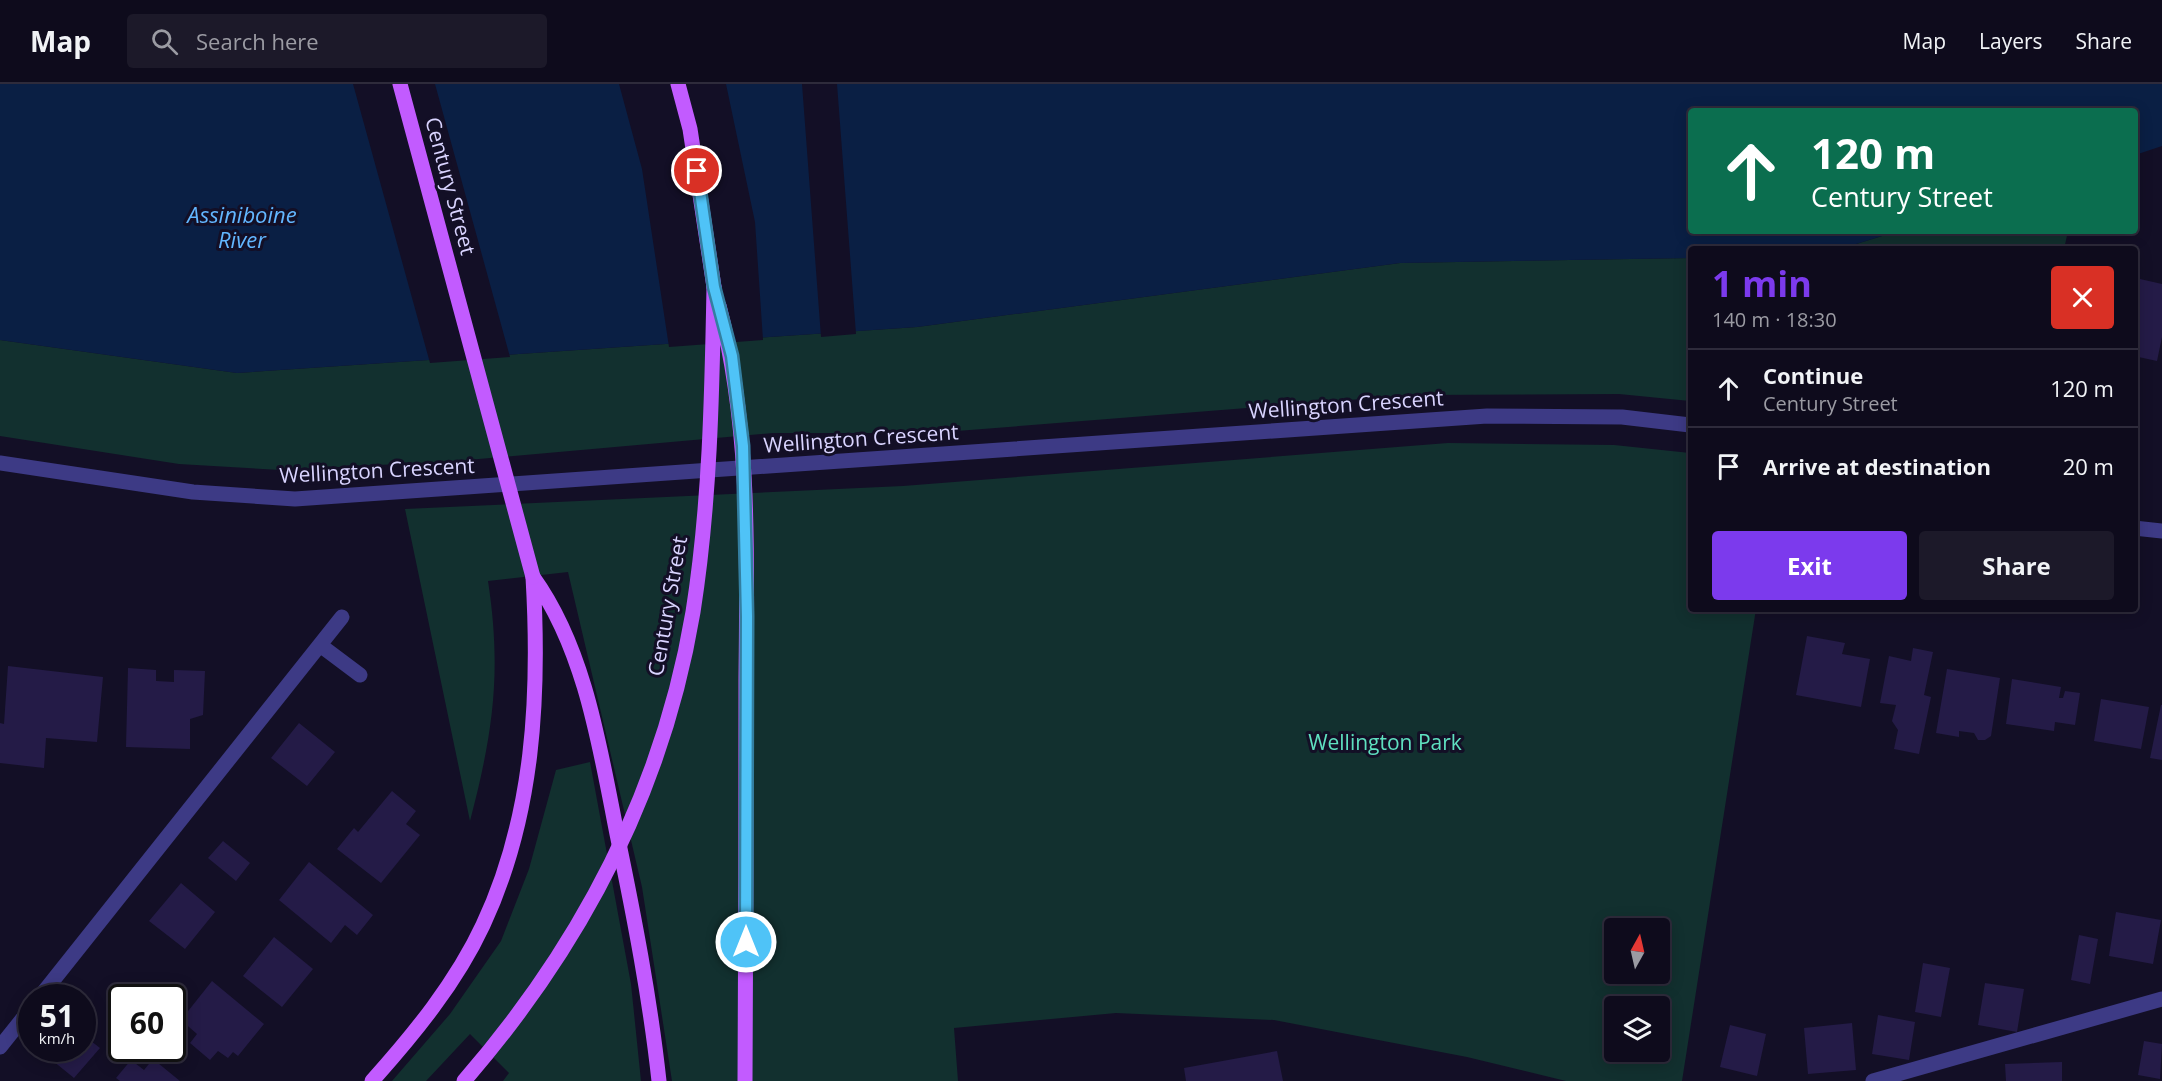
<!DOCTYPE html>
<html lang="en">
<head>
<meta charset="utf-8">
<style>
  :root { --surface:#0e0b1c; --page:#1c1929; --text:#f1f3f6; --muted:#9b9ba3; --line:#2e2b3b; --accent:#7c3aed }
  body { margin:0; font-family:"Open Sans",sans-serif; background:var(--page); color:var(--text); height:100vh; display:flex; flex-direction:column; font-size:22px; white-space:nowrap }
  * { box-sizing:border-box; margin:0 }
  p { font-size:20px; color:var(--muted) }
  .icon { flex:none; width:33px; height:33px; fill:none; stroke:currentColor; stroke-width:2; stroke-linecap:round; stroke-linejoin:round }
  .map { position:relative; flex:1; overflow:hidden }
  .sheet { position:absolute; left:1688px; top:162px; width:450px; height:366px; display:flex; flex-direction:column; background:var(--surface); border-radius:6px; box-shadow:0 3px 15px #0003,0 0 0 2px var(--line) }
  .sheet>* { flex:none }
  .banner { position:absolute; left:1688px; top:24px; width:450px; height:126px; border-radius:6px; box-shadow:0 3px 15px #0003,0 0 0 2px var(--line); background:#0b6e4f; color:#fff; overflow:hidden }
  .needle { width:39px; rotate:8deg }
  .controls { position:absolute; left:1604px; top:834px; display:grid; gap:12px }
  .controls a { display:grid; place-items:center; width:66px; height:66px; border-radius:6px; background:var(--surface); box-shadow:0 3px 15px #0003,0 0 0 2px var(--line); font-size:30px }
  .speed { position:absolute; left:18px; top:900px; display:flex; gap:12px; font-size:30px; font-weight:700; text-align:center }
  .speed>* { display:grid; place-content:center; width:78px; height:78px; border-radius:50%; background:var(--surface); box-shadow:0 3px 15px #0003,0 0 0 2px var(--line); line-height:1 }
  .speed small { font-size:15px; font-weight:400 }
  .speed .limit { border:3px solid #111; border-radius:9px; background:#fff; color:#111 }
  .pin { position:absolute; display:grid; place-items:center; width:51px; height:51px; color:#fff; margin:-26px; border:3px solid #fff; border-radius:50%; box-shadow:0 2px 6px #0007 }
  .me { position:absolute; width:66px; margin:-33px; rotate:0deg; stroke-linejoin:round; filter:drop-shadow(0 0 4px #0008) }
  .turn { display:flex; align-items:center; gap:21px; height:126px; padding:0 24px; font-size:27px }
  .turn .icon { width:78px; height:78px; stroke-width:2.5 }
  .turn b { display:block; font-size:42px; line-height:51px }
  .round { display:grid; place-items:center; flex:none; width:63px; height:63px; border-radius:6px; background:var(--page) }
  .summary { display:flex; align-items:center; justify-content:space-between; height:102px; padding:0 24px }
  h1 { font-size:36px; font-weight:700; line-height:45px; color:var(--accent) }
  .button { display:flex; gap:12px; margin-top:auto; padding:12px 24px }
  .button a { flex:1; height:69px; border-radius:6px; background:var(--accent); color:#fff; font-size:24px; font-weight:700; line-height:69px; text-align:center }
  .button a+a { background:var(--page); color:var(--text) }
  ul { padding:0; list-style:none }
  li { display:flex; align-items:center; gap:18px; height:78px; padding:0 24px; border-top:2px solid var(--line) }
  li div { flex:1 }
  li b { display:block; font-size:22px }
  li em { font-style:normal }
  header { display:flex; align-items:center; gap:36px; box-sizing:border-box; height:84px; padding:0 30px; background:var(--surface); border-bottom:2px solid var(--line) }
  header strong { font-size:28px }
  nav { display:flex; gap:33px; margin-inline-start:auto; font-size:21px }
  .search { width:420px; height:54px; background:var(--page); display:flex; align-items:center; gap:15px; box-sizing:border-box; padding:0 21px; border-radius:6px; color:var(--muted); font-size:22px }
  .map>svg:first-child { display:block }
  .green { fill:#12302f; fill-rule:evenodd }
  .water { fill:#0a1f44 }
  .pier { fill:#130f26 }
  .building { fill:#241b47 }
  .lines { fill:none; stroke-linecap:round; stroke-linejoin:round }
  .lane { stroke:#3d3a85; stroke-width:15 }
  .street { stroke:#3d3a85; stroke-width:15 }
  .primary { stroke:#c25bff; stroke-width:15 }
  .primary-bridge { stroke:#c25bff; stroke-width:15 }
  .route-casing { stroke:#337fa1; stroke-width:15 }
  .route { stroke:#4fc3f7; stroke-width:10 }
  .labels { text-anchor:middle; stroke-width:6; stroke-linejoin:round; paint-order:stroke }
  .street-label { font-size:21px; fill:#d9d4ff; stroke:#130f26 }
  .park-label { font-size:21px; fill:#5fe0c0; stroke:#130f26 }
  .water-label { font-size:22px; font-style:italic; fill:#62b6ff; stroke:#130f26 }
</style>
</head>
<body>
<header>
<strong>Map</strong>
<div class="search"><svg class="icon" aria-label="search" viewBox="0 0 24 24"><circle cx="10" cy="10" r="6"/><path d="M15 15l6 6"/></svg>Search here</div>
<nav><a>Map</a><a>Layers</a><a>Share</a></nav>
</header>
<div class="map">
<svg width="2162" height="997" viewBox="0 0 2162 997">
  <rect width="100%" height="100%" fill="#130f26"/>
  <path class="green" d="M1898 147H2068L2064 165H1840Z
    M1690 174V317L1619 310 1412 311 931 349H773L456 377 281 386 179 380 0 352V256L237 289 917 243 1400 179Z
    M1448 359 1614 361 1690 369V525H1756L1682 997H1566L1467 973 1274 936 1116 929 954 944 958 997H672L642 803 568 488 488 497C502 588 493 649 470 737L405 425 903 402ZM1614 844H1659V890H1614ZM1614 922H1659V968H1614Z
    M590 678 631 900 641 997H503L509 989 470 950 426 997H392L450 930 501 857 529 785 556 686Z"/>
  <path class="water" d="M0 0H2162V62L2135 71 2134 27H1690V147H1898L1840 165H1690V174L1400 179 917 243 237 289 0 256Z"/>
  <path class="pier" d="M353 0H435L510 273 430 279Z
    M619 0H726L755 138 763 256 669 263 642 85Z
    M802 0H837L856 250 821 253Z"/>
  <path class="building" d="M2140 195 2162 200V253L2157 277 2134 272V220Z
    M1807 552 1845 559 1842 570 1870 575 1861 623 1796 611Z
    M1913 564 1933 568 1924 611 1931 613 1919 670 1894 665 1898 646 1892 637 1896 621 1880 619 1889 572 1911 577Z
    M8 582 103 593 97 658 46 654 44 684 0 679V639L4 640Z
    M128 584 156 586V597L174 598V586L205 587 203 631 190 635V665L126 663Z
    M1947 585 2000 594 1991 652 1985 656H1978L1974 649 1959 647V653L1936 649Z
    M2012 595 2061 603 2059 614H2063L2065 607 2080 609 2075 641 2055 638 2054 647 2006 640Z
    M2101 615 2149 623 2141 665 2094 657Z
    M2161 621H2162V676L2150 674Z
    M299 639 335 668 307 702 271 674Z
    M392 707 416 727 406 740 420 751 381 799 337 765 354 744 358 748Z
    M223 757 250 779 236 797 208 774Z
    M309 778 373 831 357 851 345 841 331 859 279 816Z
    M181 799 215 828 185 865 149 837Z
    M2116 828 2161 836 2153 880 2109 872Z
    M2079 851 2098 855 2090 900 2071 896Z
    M274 853 313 885 282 923 243 892Z
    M1923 879 1950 884 1941 933 1915 928Z
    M212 897 264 940 238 972 233 968 228 974 218 967 210 976 190 959 197 950 181 936Z
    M1985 899 2024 905 2017 948 1978 941Z
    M1878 931 1915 938 1909 976 1872 970Z
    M1852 939 1856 986 1808 990 1804 944Z
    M1730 941 1766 950 1757 992 1720 983Z
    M82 950 100 964 74 994 42 968 45 964H82Z
    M2144 957 2162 960 2160 995 2138 991Z
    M1277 967 1283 997H1186L1184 984Z
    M153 975 180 997H120L116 994 131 976 144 986Z
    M2062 978V997H2006L2005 980Z"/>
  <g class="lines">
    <path class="lane" d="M320 561 360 591
      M39 914 342 533
      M0 963 32 923
      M1873 997 2162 915"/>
    <path class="street" d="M0 379 193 408 295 415 1487 332 1622 333 1690 341
      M2134 444 2162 447"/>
    <path class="primary" d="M678 0 690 45 714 203
      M533 493C585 565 600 664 617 750 634 832 650 914 659 997
      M372 997C414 950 456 899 483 841 534 732 540 612 533 493"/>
    <path class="primary-bridge" d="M400 0 533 493
      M719 222C751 344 747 472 746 597 746 730 746 864 745 997
      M464 997C582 861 663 707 693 528 710 420 712 311 714 203"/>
  </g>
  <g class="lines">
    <defs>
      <path id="route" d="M697 87 714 203 732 272 743 362 747 532 746 858"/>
    </defs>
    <use href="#route" class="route-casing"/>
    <use href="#route" class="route"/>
  </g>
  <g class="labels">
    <g class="street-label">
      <text transform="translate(450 102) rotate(75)" y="7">Century Street</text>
      <text transform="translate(1346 321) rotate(-4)" y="7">Wellington Crescent</text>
      <text transform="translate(861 355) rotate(-4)" y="7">Wellington Crescent</text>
      <text transform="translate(377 387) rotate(-3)" y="7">Wellington Crescent</text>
      <text transform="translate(668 522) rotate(-80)" y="7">Century Street</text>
    </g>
    <g class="park-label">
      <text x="1385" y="666">Wellington Park</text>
    </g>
    <g class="water-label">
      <text x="242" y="139">Assiniboine<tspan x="242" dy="25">River</tspan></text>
    </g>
  </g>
</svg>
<div class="controls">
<a><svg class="needle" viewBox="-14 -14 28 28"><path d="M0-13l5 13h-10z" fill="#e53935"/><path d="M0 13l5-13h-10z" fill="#9b9ba3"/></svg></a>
<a><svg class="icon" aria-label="layers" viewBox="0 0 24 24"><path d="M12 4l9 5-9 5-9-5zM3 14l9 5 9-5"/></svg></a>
</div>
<div class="speed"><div>51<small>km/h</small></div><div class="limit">60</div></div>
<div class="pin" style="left:697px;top:87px;background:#d93025"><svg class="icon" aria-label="arrive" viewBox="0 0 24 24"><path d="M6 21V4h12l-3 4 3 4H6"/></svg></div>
<svg class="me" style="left:746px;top:858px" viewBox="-20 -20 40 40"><circle r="17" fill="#4fc3f7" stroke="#fff" stroke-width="3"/><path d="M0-11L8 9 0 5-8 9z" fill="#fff"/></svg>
<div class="banner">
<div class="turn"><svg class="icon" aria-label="ahead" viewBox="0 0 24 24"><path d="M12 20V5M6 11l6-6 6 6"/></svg><div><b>120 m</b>Century Street</div></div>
</div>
<section class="sheet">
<div class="summary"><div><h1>1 min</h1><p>140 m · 18:30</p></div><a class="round" style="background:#d93025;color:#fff"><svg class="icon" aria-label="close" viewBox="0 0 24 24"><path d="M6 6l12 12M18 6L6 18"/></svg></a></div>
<ul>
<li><svg class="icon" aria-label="ahead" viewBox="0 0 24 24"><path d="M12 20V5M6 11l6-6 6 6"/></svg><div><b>Continue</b><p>Century Street</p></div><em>120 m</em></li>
<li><svg class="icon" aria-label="arrive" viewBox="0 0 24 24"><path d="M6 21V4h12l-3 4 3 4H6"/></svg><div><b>Arrive at destination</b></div><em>20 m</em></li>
</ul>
<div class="button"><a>Exit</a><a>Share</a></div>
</section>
</div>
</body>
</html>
